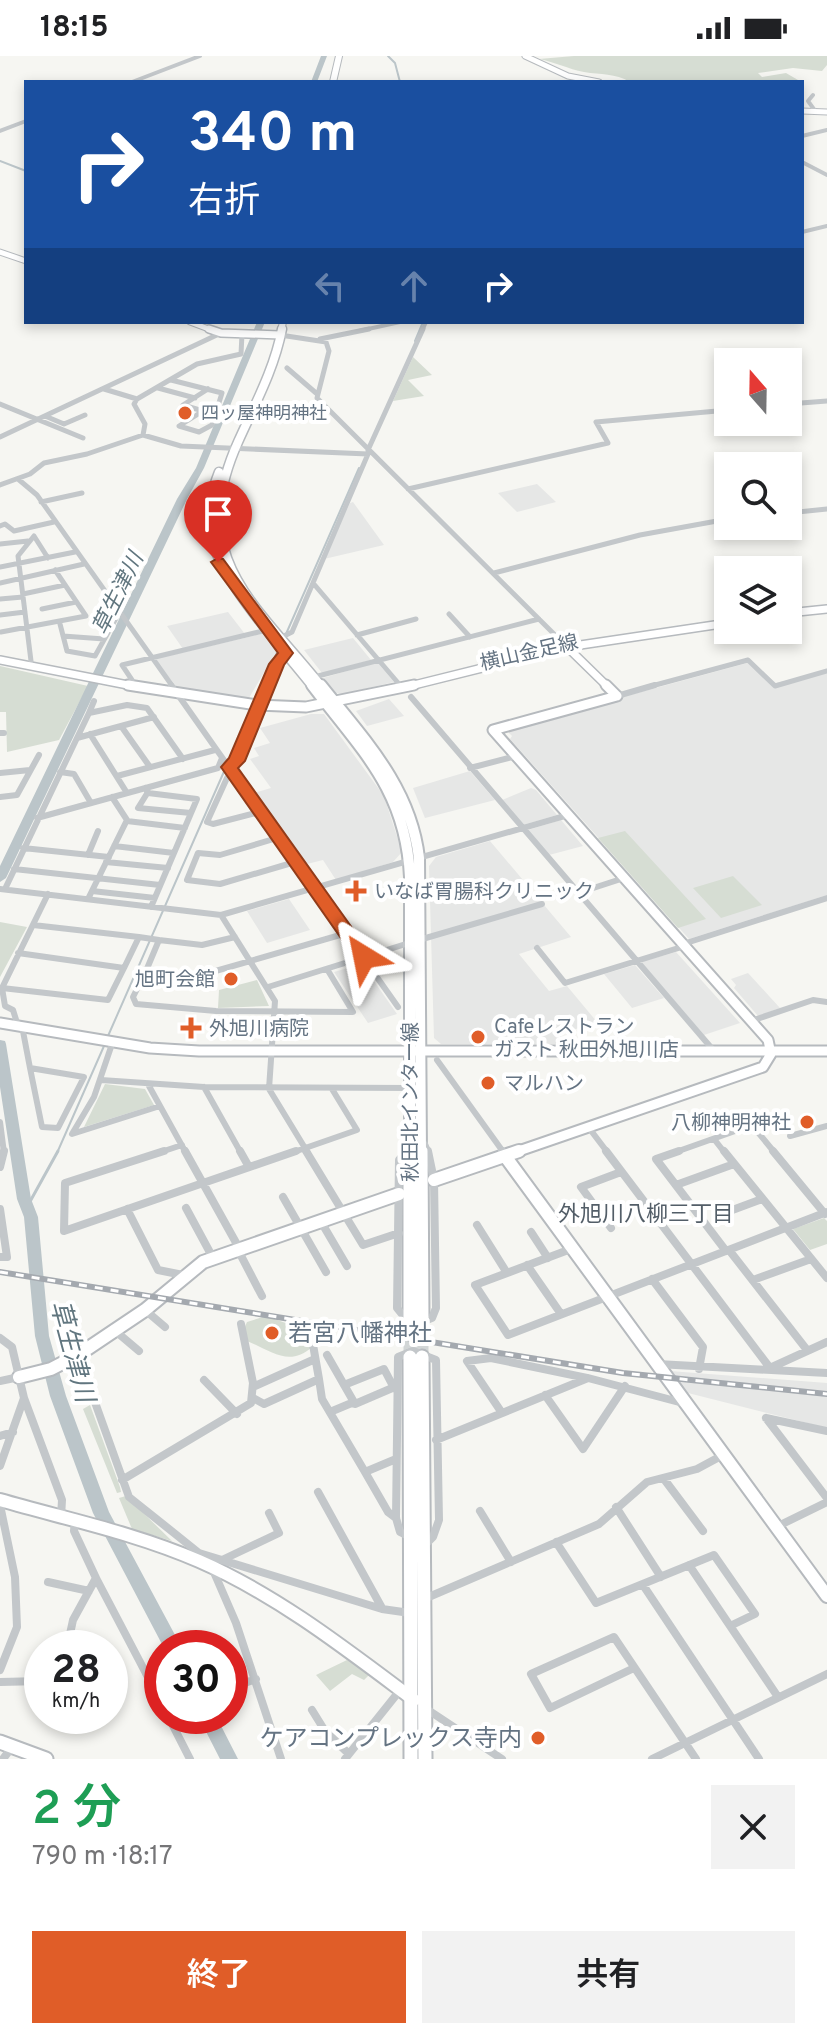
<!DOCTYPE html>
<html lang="ja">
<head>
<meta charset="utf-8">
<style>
  :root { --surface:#fff; --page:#f2f2f2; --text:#202124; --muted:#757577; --accent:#e05d28 }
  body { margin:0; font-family:Overpass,"Noto Sans JP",sans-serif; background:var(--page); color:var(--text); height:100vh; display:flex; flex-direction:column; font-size:30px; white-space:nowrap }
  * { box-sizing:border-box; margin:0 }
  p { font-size:26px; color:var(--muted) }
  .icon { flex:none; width:44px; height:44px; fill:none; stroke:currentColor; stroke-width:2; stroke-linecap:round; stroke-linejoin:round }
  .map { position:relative; height:1703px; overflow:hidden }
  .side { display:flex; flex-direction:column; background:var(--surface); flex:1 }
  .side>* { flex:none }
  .banner { position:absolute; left:24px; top:24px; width:780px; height:244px; border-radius:0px; box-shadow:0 4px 12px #0003; background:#1a4fa0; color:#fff; overflow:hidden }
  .needle { width:52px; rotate:340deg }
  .tools { position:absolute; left:714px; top:292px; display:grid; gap:16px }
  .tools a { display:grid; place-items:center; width:88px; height:88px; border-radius:0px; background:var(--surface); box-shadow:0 4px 12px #0003; font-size:40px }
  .speed { position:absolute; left:24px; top:1574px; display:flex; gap:16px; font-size:40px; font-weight:700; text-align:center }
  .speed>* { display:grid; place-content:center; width:104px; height:104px; border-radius:50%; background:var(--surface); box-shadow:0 4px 12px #0003; line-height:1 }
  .speed small { font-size:20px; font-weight:400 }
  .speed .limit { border:12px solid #d22; background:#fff; color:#111 }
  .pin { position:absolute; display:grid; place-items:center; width:68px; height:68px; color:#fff; margin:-82px -34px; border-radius:50% 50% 50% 0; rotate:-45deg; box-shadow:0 0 8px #0007 }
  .pin .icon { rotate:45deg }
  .me { position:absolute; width:88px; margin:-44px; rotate:325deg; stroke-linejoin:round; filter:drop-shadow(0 0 6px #0008) }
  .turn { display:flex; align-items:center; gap:28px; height:168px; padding:0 32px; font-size:36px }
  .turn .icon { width:104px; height:104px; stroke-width:2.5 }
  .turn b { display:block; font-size:56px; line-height:68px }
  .lanes { display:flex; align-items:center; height:76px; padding:0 32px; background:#0003; justify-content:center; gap:40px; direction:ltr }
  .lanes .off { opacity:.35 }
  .round { display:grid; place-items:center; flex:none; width:84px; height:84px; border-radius:0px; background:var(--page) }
  .headline { display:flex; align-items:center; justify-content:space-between; height:136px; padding:0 32px }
  h1 { font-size:48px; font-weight:600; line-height:60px; color:#1e9e55 }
  .button { display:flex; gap:16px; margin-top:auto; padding:16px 32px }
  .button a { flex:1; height:92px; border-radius:0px; background:var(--accent); color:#fff; font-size:32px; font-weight:600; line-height:92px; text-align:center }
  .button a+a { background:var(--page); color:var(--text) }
  .status { display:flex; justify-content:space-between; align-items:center; height:56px; padding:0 40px; background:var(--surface); direction:ltr }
  .status svg { height:22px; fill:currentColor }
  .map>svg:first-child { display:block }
  .built { fill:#e6e7e6 }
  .green { fill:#d6ddd3 }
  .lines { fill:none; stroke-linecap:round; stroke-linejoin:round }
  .stream-far1 { stroke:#bbc5c9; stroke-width:2 }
  .stream { stroke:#bbc5c9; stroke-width:3 }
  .river { fill:#bbc5c9; fill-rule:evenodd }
  .primary-tunnel { stroke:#d2d6d6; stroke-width:13; stroke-dasharray:13 7; stroke-linecap:butt }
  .secondary-far3-casing { stroke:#b6babe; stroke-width:7 }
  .secondary-far2-casing { stroke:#b6babe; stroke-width:10 }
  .secondary-far1-casing { stroke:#b6babe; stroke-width:13 }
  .secondary-casing { stroke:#b6babe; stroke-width:16 }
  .primary-far3-casing { stroke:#b6babe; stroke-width:8 }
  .primary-far2-casing { stroke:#b6babe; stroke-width:11 }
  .primary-far1-casing { stroke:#b6babe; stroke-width:14 }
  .primary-casing { stroke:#b6babe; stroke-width:17 }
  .street-far3 { stroke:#c3c7ca; stroke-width:4 }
  .street-far2 { stroke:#c3c7ca; stroke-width:5 }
  .street-far1 { stroke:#c3c7ca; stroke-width:6 }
  .street { stroke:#c3c7ca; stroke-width:8 }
  .secondary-far3 { stroke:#fff; stroke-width:5 }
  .secondary-far2 { stroke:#fff; stroke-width:7 }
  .secondary-far1 { stroke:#fff; stroke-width:9 }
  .secondary { stroke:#fff; stroke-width:12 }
  .primary-far3 { stroke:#fff; stroke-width:6 }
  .primary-far2 { stroke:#fff; stroke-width:8 }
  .primary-far1 { stroke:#fff; stroke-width:10 }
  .primary { stroke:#fff; stroke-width:13 }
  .rail-casing { stroke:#a4a9af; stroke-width:6 }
  .rail { stroke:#fff; stroke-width:3; stroke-dasharray:8; stroke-linecap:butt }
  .route { fill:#e05d28; stroke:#923c1a; stroke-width:2 }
  .poi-dot { fill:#e05d28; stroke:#fff; stroke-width:3 }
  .labels { text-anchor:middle; stroke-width:8; stroke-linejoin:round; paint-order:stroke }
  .far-poi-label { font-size:18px; fill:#657483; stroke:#fff; text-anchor:start }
  .street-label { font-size:20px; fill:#657483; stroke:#fff }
  .poi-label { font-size:20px; fill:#657483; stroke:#fff; text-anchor:start }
  .water-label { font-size:22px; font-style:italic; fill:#61767f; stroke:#fff }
  .neighbourhood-label { font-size:22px; fill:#535e68; stroke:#fff }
  .near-poi-label { font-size:24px; fill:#657483; stroke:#fff; text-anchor:start }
  .near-water-label { font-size:26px; font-style:italic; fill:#61767f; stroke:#fff }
</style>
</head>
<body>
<div class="status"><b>18:15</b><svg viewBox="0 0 49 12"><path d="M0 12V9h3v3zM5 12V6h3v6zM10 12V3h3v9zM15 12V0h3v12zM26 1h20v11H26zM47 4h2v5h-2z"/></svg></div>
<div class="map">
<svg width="827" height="1703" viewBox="0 0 827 1703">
  <rect width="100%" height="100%" fill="#f6f6f2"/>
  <path class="built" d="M537 428 556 446 517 456 498 437Z
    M353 446 384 489 324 503 350 447Z
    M228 556 245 578 183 593 167 570Z
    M265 577 277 594 249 642 177 632 155 603Z
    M353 582 371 604 322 617 304 594Z
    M377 606 394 626 343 638 335 637 323 622Z
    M751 606 776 627 827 615V839L689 883 510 683 512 680 505 673Z
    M389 643 404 660 367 670 356 655Z
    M311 658H324L384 740 402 796 393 806 336 824 323 804 303 809 254 737 271 732 250 703 259 700 254 692 270 687 260 672Z
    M470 715 495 744 425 762 413 732Z
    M531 732 536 734 557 759 523 769 502 744Z
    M561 764 583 790 549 799 528 774Z
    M490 785 571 881 519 898 549 935 567 930 597 966 561 978 560 988H441L434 982 429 810 436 801Z
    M289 843 310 874 267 887 247 855Z
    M676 896 740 967 704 979 641 906Z
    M362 908 397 958 368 967 334 916Z
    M635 909 664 942 632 952 604 918Z
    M748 917 780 952 758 960 734 932 736 929 731 923Z
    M670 1315 827 1327V1372L688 1337Z"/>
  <path class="green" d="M574 0H827V9L822 15 793 12 758 17 762 21 786 17 798 24 789 26H630C615 17 601 19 584 16 568 13 555 6 539 3Z
    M413 301 432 319 408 324 424 340 393 345Z
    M0 610 88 630 59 684 7 696 6 656H0Z
    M625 775 706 863 678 872 598 782Z
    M733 820 762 849 721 862 693 832Z
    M0 866 27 871 0 921Z
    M257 924 269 950 218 952 219 934Z
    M105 1028 145 1033 154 1049 84 1071Z
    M824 1162 827 1165V1188L810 1194 793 1173Z
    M266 1260 294 1270 312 1291C289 1312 270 1294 247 1285L244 1273 247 1266Z
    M90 1349 120 1431 121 1436 117 1437 83 1353Z
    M126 1440 172 1485 132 1473 119 1442Z
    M347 1604 371 1617 364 1624 352 1618 330 1635 316 1619Z"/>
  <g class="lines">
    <path class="stream-far1" d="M388 0 395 7 400 26
      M0 105 26 115
      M415 285 423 266
      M286 578 359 412
      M256 643 278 594
      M229 705 252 653
      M108 980 226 711
      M57 1097 104 990"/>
    <path class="stream" d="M27 1151 58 1095"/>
    <path class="river" d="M321 0H327L317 26H311Z
      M257 266H265L204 412 187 443 6 822 0 826V810L177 443 196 412Z
      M0 984 5 985 6 988 31 1143 38 1161 49 1280 66 1340 109 1456 182 1592H164L93 1457 50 1340 35 1280 24 1161 17 1143 0 1031Z
      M198 1660H216L238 1703H220Z"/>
    <path class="primary-tunnel" d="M410 1262V1301
      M422 1263V1301"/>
    <defs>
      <path id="secondary-far3" d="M525 0 568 20 599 26
        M802 55 827 56
        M0 196 26 205
        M190 266 214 275"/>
      <path id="secondary-far2" d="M209 273 221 277 280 279
        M788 557 827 553
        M565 589 608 631
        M0 604 138 631
        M406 631 567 591 728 567"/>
      <path id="secondary-far1" d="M128 629 257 649 306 651 414 629
        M606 629 617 640
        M0 967 150 992 199 995H827
        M513 1097 763 1011 771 998 768 984 493 674 617 640"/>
      <path id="secondary" d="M505 1100 827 1540
        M434 1124 519 1095
        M19 1321 51 1313 78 1299 145 1254 203 1206 399 1138
        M0 1444C66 1463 135 1477 199 1505 277 1539 346 1593 414 1644"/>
      <path id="primary-far3" d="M333 26 339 0
        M281 275 283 266"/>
      <path id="primary-far2" d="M282 273C274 314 255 348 238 386 186 502 255 547 322 631
        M219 416C213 432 208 447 208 464 209 515 282 591 313 631"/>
      <path id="primary-far1" d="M312 629C362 695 406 734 410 821V1097
        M321 629C364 683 411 731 419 802L421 1097"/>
      <path id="primary" d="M410 1095V1262
        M421 1095 422 1263
        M410 1301 411 1703
        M422 1301 425 1703
        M0 1686 46 1703"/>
    </defs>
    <use href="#secondary-far3" class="secondary-far3-casing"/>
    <use href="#secondary-far2" class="secondary-far2-casing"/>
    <use href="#secondary-far1" class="secondary-far1-casing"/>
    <use href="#secondary" class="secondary-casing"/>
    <use href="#primary-far3" class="primary-far3-casing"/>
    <use href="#primary-far2" class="primary-far2-casing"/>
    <use href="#primary-far1" class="primary-far1-casing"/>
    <use href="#primary" class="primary-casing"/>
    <path class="street-far3" d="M132 26 200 0
      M813 39 808 45 816 56
      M0 75 26 65
      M802 80 827 74
      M802 106 827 119
      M802 176 827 170
      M359 275 400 266
      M422 275 426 266"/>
    <path class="street-far2" d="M280 279 326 286 329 295 317 342 564 588
      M320 283 369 273
      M287 312 316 337
      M171 324 222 337 212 369 199 376 179 370 203 355 215 359
      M158 332 195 342
      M104 333 137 343
      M137 343 197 308 241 298 242 278
      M137 343 134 348 145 368 143 379
      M0 348 83 382
      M788 348 827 345
      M203 355 183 349 208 333
      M45 360 64 368 85 359
      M0 381 221 277
      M368 394 423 273
      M18 423 37 439 173 631
      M0 429 30 418 44 407 87 398 143 379 181 390 368 398
      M408 433 608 387 596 366 728 354
      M41 446 82 437
      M788 457 827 453
      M0 470 5 468 14 475 54 466
      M0 488 28 485
      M0 511 75 496
      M494 517 640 479 728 463
      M0 527 84 508
      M313 527 399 628
      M23 538 65 529
      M0 543 23 541
      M42 553 76 546
      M449 558 470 581
      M0 559 25 556
      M60 568 67 595 95 600 119 557
      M1 576 86 560 55 514
      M357 579 416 563
      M63 580 104 583
      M282 581 292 576 368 398
      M31 605 18 500 34 480 48 502
      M314 621 539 563
      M130 629 132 624 122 609 267 574
      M267 631 286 597
      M648 631 748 604 775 630 827 615"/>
    <path class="street-far1" d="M171 629 398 951
      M617 640 655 629
      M411 641 714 995
      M94 645 89 657 127 649 147 652 183 703
      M121 670 150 711
      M0 677H4
      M90 678 127 737
      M77 682 89 657
      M229 711 237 705 268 629
      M470 712 516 700
      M60 716 74 718 91 747
      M0 717 30 714
      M117 720 215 694
      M234 720 227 722 207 766 213 768 259 756
      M145 732 148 737 197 743 151 851
      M148 736 138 752 191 757
      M0 741 17 739 39 699
      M37 762 218 712 222 702
      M127 765 185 772
      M277 782 220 799 198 797 187 824 220 828 295 806
      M114 790 174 797
      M23 792 109 801
      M88 799 98 775
      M106 806 168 812
      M14 813 160 829
      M0 833 221 859 568 759
      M5 833 77 682 154 661
      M92 835 155 842
      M578 837 624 822
      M88 843 127 764 112 741
      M221 859 275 945 269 1033 308 1097
      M33 869 139 881 124 912
      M139 881 159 884
      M419 884 542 848
      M683 888 827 842
      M537 892 565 927 685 890
      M327 913 353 956 216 955 136 948 133 941 146 915 198 920 347 877
      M146 915 159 884 202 889 235 881
      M268 931 409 887
      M2 932 108 944 124 912 18 897
      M751 965 813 944 827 946
      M18 970 13 954 5 950 2 932 48 838
      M22 970 30 1012
      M113 985 94 1041 72 1078 160 1050
      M437 1004 504 1097
      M30 1012 84 1021 58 1072 42 1071Z
      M101 1024 204 1031 409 1032
      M149 1030 186 1097
      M204 1031 241 1097
      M0 1066 4 1097
      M589 1072 608 1097
      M790 1080 827 1070
      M714 1083 725 1097
      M425 1088 429 1097
      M158 1097 182 1089
      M291 1097 357 1074 332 1033
      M673 1097 752 1069 775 1097"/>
    <path class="street" d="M164 1095 65 1127 64 1175 296 1095
      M185 1095 239 1192
      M240 1095 249 1111
      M306 1095 363 1189 399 1177
      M407 1095 399 1104 397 1252C408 1267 415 1270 432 1262L436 1252 434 1124 428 1095
      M502 1095 505 1099
      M606 1095 770 1312
      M679 1095 656 1103 726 1195
      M724 1095 827 1222
      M773 1095 825 1158
      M0 1111 4 1095
      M676 1129 734 1108
      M283 1141 326 1216
      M186 1152 213 1202
      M0 1153 7 1201H0
      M127 1153 158 1214 183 1219
      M727 1156 762 1143
      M320 1164 347 1210
      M477 1169 507 1217
      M611 1172 581 1131 621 1116
      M531 1176 548 1202
      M237 1192 262 1240
      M571 1193 475 1229 508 1279 827 1156
      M729 1194 807 1294
      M527 1209 561 1258
      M652 1223 703 1291 699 1313
      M753 1224 811 1203
      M145 1254 165 1271
      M113 1273 139 1295
      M0 1282 12 1291 24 1342 0 1410
      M78 1299 129 1441 199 1497 382 1553 410 1557
      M327 1299 355 1348 397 1330
      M657 1308 827 1317
      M772 1311 827 1286
      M319 1323 322 1343 365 1416 396 1403
      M204 1324 237 1358
      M0 1325 19 1321
      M344 1329 384 1313 394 1332
      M255 1330 315 1303
      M545 1339 583 1393 625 1330
      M24 1342 62 1444 61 1461
      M253 1342 264 1348 319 1323 312 1283 299 1271
      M330 1356 354 1346
      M502 1357 467 1305 491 1302 587 1322
      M766 1362 827 1442
      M766 1362 827 1375
      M0 1380 13 1376
      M436 1384 588 1322 683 1347
      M365 1416 388 1456 396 1462
      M664 1423 703 1475
      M122 1424 251 1347 253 1327 241 1268
      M318 1436 382 1552
      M0 1449 15 1521 17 1571 0 1614
      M616 1451 661 1521
      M480 1455 511 1506
      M776 1471 827 1446
      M410 1481 400 1476 396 1462 398 1301 413 1295 436 1304 439 1464 433 1481 425 1489
      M556 1486 596 1547 714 1499 755 1558 730 1570
      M222 1504 279 1477 269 1457
      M689 1509 778 1641
      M213 1514 236 1567 281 1703
      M96 1522 162 1648
      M48 1526 89 1535
      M643 1529 759 1703
      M424 1543 599 1468 647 1426 697 1413 723 1399
      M67 1592 73 1564 96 1522 74 1475 75 1465
      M634 1612 550 1652 531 1618 614 1581 696 1703
      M0 1626 42 1625
      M230 1632 256 1623
      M425 1652 502 1703
      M312 1654 325 1675 349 1698
      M168 1660 190 1703
      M3 1703 12 1691
      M345 1703 401 1633
      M652 1703 827 1618"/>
    <use href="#secondary-far3" class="secondary-far3"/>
    <use href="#secondary-far2" class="secondary-far2"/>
    <use href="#secondary-far1" class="secondary-far1"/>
    <use href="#secondary" class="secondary"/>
    <use href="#primary-far3" class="primary-far3"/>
    <use href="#primary-far2" class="primary-far2"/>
    <use href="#primary-far1" class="primary-far1"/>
    <use href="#primary" class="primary"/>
    <defs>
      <path id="rail" d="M0 1216 623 1317 827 1338"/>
    </defs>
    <use href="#rail" class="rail-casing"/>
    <use href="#rail" class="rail"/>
  </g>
  <path class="route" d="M218 502 223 503 293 597 284 609 245 705 238 712 370 897V905H357L221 711 229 702 269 608 278 597 211 506Z"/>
  <g class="poi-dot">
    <circle cx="185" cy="357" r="8"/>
    <path d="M352 823h8v8h8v8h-8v8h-8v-8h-8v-8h8z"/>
    <circle cx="231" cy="923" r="8"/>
    <path d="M187 960h8v8h8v8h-8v8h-8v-8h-8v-8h8z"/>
    <circle cx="478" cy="981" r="8"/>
    <circle cx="488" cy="1027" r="8"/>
    <circle cx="807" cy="1066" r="8"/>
    <circle cx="272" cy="1277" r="8"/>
    <circle cx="538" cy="1682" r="8"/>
  </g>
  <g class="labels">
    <g class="far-poi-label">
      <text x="201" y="363">四ッ屋神明神社</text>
    </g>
    <g class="street-label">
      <text transform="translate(529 596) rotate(-13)" y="7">横山金足線</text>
      <text transform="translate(410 1046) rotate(-90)" y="7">秋田北インター線</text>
    </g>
    <g class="poi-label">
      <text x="374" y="842">いなば胃腸科クリニック</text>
      <text x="215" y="930" text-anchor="end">旭町会館</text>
      <text x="494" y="977">Cafeレストラン<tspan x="494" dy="23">ガスト 秋田外旭川店</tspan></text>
      <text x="209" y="979">外旭川病院</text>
      <text x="504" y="1034">マルハン</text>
      <text x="791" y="1073" text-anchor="end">八柳神明神社</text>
    </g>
    <g class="water-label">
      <text transform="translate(117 537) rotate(-64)" y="8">草生津川</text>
    </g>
    <g class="neighbourhood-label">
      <text x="646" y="1165">外旭川八柳三丁目</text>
    </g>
    <g class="near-poi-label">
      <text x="288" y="1285">若宮八幡神社</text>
      <text x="522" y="1690" text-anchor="end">ケアコンプレックス寺内</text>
    </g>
    <g class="near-water-label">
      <text transform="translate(73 1295) rotate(75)" y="9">草生津川</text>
    </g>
  </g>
</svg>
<div class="tools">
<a><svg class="needle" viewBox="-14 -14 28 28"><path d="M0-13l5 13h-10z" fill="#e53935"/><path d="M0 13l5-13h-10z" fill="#757577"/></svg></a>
<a><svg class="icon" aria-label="search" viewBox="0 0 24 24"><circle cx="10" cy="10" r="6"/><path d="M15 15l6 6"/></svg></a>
<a><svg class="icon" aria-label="layers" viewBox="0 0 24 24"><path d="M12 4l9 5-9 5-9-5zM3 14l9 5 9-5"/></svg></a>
</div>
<div class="speed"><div>28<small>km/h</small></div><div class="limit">30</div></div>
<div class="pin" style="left:218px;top:506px;background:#d93025"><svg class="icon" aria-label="arrive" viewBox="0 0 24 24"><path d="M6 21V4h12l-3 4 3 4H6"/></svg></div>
<svg class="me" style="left:364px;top:901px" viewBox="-20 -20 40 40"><path d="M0-17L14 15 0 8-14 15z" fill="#e05d28" stroke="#fff" stroke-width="4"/></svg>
<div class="banner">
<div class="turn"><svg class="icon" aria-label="right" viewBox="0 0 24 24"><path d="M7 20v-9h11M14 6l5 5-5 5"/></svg><div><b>340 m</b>右折</div></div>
<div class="lanes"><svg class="icon off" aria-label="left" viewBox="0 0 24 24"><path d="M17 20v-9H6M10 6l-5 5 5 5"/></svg><svg class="icon off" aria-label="ahead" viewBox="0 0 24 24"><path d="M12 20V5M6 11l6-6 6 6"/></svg><svg class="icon" aria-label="right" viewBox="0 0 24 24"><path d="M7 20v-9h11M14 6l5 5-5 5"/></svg></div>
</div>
</div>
<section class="side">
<div class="headline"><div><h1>2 分</h1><p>790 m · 18:17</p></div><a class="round"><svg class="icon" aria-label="close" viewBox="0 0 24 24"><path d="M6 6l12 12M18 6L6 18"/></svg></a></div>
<div class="button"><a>終了</a><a>共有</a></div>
</section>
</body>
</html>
